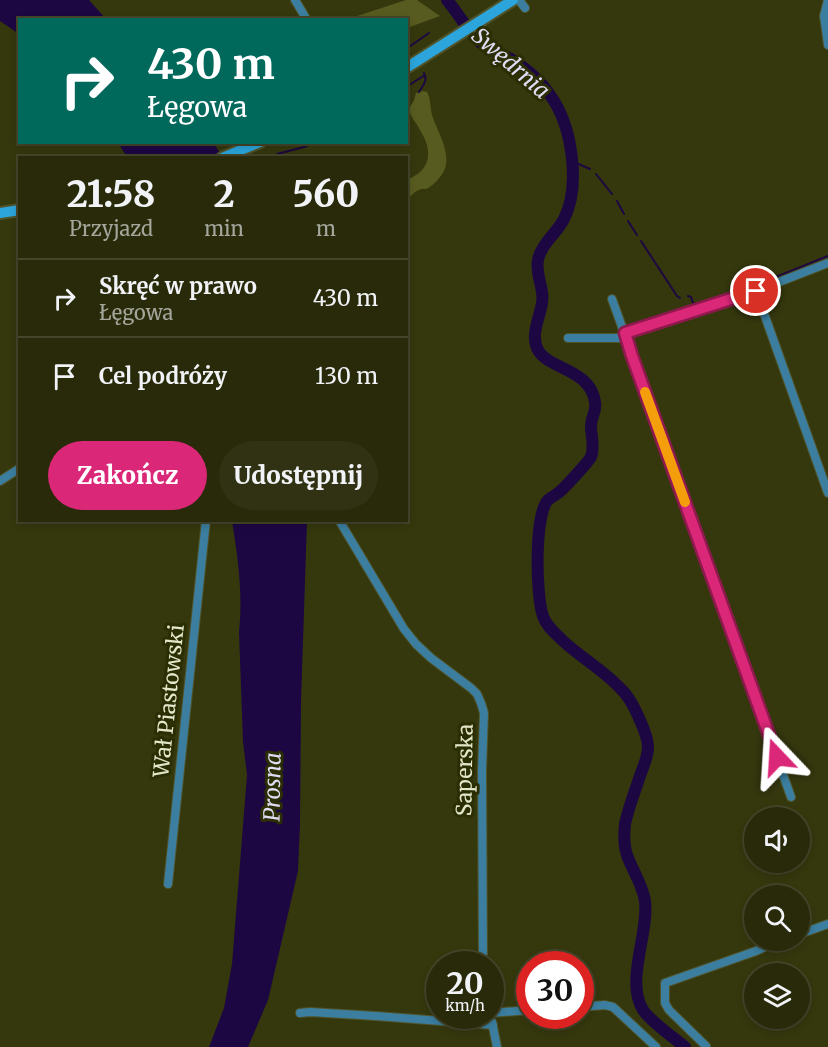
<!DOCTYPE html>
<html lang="pl">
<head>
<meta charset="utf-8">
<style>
  :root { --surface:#282a0a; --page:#303213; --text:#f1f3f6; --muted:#a5a79c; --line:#44462b; --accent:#db2777 }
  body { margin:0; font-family:Merriweather,serif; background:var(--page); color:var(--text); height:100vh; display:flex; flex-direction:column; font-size:22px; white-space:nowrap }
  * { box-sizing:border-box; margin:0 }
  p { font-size:20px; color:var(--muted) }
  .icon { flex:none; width:33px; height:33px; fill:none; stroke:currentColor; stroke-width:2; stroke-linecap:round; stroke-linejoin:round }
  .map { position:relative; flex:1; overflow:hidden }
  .side { position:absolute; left:18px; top:156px; width:390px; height:366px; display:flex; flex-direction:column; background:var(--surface); border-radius:0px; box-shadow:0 3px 9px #0003,0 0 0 2px var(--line) }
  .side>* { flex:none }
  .hud { position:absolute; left:18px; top:18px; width:390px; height:126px; border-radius:0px; box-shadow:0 3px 9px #0003,0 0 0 2px var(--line); background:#00695c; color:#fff; overflow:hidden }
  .buttons { position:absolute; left:744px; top:807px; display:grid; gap:12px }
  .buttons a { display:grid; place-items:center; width:66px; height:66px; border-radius:50%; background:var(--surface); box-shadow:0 3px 9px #0003,0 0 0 2px var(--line); font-size:30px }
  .speed { position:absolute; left:426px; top:951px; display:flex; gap:12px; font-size:30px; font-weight:700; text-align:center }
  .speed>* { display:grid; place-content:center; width:78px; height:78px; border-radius:50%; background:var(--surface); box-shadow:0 3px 9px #0003,0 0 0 2px var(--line); line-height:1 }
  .speed small { font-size:15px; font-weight:400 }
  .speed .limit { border:9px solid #d22; background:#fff; color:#111 }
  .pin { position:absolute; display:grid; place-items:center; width:51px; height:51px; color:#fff; margin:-26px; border:3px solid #fff; border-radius:50%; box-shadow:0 2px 6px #0007 }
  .me { position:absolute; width:66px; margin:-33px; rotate:340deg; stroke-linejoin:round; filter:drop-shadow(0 0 4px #0008) }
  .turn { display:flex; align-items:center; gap:21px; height:126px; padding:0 30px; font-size:27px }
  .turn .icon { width:78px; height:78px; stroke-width:2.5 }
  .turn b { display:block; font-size:42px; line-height:51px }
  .eta { display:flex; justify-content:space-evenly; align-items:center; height:102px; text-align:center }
  .eta b { font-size:36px; font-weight:800; line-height:42px }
  .primary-button { display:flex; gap:12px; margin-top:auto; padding:12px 30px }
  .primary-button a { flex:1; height:69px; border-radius:36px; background:var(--accent); color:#fff; font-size:24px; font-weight:800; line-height:69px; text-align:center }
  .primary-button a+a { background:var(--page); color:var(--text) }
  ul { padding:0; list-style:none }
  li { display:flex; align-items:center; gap:18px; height:78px; padding:0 30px; border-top:2px solid var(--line) }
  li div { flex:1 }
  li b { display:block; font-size:22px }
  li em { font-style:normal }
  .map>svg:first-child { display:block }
  .green { fill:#585b1f }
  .water { fill:#1d0743 }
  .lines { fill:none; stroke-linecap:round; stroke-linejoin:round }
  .stream { stroke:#1d0743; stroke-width:2 }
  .river { stroke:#1d0743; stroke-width:12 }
  .minor-casing { stroke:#51542b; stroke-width:10 }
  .secondary-casing { stroke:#51542b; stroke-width:14 }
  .minor { stroke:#3b7e9f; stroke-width:8 }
  .secondary { stroke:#2ba5db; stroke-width:10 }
  .route-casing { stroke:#8e194d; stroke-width:15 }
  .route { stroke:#db2777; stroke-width:10 }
  .slow { stroke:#f59e0b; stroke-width:10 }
  .labels { text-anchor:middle; stroke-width:6; stroke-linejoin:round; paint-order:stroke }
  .street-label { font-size:21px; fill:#e4e8ca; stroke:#2b2e02 }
  .water-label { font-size:22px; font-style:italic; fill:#e0dcf4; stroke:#2b2e02 }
</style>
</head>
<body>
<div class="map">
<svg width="828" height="1047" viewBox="0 0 828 1047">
  <rect width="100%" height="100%" fill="#35380d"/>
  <path class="green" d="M406 0H417L440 16 407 28 406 20 348 19Z
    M423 91 427 92C431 99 430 107 432 115 438 134 456 159 440 177 437 181 430 188 426 189 424 189 422 189 421 189 415 191 410 196 407 201V180C410 178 415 176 419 173 433 161 429 144 420 130 416 122 411 118 409 109L414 100 416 93Z"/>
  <path class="water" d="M0 0H89L106 19 20 20 19 34 0 21Z
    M118 143H214L222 157H127Z
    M232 521H307L301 701 300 824 298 871 268 1000 248 1047H209L224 1008 232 964 247 775 243 742 239 632C243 595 238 557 232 521Z"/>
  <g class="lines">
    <path class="stream" d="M406 49 429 33
      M406 87 425 75
      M419 92C423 85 428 81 424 73
      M277 154 304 147 315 142
      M574 162 590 169
      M596 174 612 194
      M617 201 624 214
      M628 221 637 235
      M641 241 677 296 680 298
      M688 296 691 297 693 303 697 304 756 285 828 256"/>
    <path class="river" d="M447 0C459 14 468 32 482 44 489 50 500 54 509 58 524 67 540 80 550 95 572 125 581 185 564 219 557 233 541 244 538 260 535 276 545 289 542 303 540 316 532 332 536 345 542 370 590 366 595 402 597 411 591 417 591 426 591 436 595 447 591 457 589 461 563 490 558 493 556 495 550 498 548 500 534 515 536 597 543 616 546 626 555 633 562 640 580 657 602 669 619 687 628 695 634 706 639 718 643 727 648 737 648 747 648 759 641 771 638 782 633 796 628 810 625 824 624 833 624 846 627 855 632 870 642 883 645 901 649 934 625 981 643 1010 651 1022 673 1037 685 1047"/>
    <defs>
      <path id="minor" d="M295 0 307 20
        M519 0 525 8
        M828 0 824 16 828 45
        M756 291 828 493
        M612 299 791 797
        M625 333 756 291 828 263
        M568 338H626
        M0 481 20 468
        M339 520 404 629 416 644 431 658 471 688 477 694 481 703 484 713 482 771 483 964
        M168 884 206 520
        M800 934 828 924
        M580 1007 605 1005 613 1007 656 1047
        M300 1013 310 1012 376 1016 493 1025
        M490 1013 530 1010
        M492 1022 497 1047
        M706 1046 669 1010 665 1003V983L756 951 780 940"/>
      <path id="secondary" d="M406 68 513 0
        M222 158 260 142
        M0 213 20 210"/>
    </defs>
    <use href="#minor" class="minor-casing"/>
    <use href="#secondary" class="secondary-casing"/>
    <use href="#minor" class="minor"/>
    <use href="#secondary" class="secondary"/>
  </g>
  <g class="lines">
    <defs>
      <path id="route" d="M756 291 625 333 632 356 777 757"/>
    </defs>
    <use href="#route" class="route-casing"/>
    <use href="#route" class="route"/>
    <path class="slow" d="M645 392 685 502"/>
  </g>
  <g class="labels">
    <g class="street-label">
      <text transform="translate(169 701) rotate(-84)" y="7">Wał Piastowski</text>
      <text transform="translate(465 770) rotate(-89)" y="7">Saperska</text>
    </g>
    <g class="water-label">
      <text transform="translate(511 63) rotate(41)" y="8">Swędrnia</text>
      <text transform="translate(272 787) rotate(-89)" y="8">Prosna</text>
    </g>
  </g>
</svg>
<div class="buttons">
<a><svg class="icon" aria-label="sound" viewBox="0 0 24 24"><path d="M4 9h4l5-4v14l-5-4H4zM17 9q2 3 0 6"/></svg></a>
<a><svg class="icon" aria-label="search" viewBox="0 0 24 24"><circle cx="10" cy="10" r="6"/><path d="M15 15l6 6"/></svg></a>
<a><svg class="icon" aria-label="layers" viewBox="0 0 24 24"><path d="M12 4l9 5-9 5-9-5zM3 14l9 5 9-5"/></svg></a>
</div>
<div class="speed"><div>20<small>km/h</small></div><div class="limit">30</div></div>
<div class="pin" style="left:756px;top:291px;background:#d93025"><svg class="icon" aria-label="arrive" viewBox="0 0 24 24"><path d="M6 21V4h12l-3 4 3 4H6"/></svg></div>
<svg class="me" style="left:777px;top:757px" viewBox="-20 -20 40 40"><path d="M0-17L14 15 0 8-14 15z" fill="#db2777" stroke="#fff" stroke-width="4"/></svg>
<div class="hud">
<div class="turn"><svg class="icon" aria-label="right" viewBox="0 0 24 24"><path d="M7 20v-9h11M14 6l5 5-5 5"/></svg><div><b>430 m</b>Łęgowa</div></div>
</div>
<section class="side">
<div class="eta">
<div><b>21:58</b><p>Przyjazd</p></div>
<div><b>2</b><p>min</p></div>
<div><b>560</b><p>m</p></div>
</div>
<ul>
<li><svg class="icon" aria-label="right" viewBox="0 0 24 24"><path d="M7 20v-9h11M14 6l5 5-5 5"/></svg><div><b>Skręć w prawo</b><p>Łęgowa</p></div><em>430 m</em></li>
<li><svg class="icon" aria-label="arrive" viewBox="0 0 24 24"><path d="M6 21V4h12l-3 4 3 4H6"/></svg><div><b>Cel podróży</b></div><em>130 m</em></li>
</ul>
<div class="primary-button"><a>Zakończ</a><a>Udostępnij</a></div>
</section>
</div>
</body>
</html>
